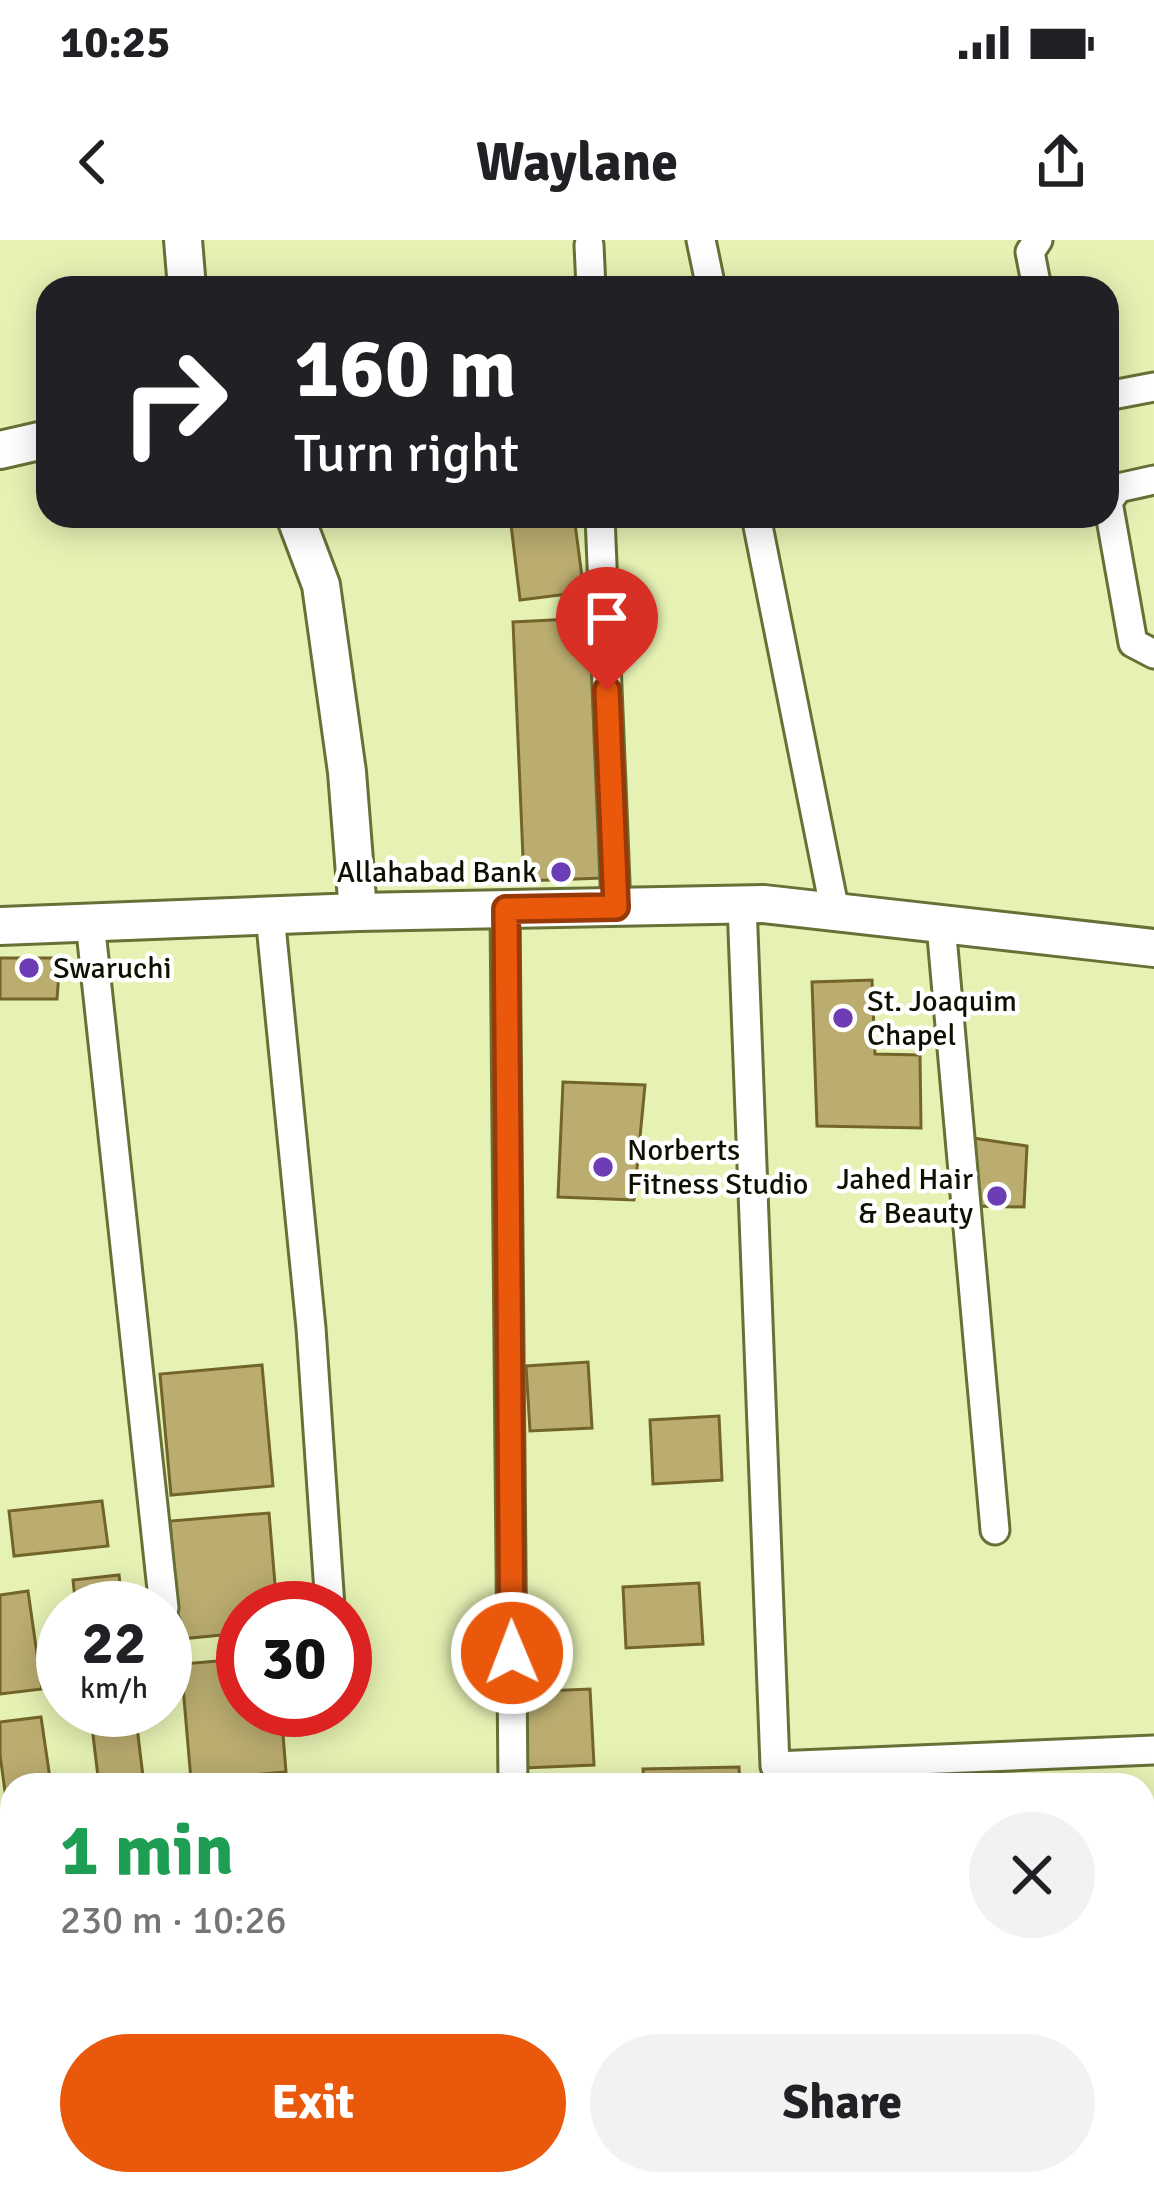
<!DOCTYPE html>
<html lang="en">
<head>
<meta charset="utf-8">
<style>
  :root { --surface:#fff; --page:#f2f2f2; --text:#202124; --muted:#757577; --accent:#ea580c }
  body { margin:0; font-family:Signika,sans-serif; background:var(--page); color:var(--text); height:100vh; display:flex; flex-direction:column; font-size:45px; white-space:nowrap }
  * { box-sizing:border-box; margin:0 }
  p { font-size:39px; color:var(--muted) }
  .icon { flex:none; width:66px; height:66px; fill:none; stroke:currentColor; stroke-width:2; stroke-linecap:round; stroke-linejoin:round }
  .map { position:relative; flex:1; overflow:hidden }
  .sheet { position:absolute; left:0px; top:1533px; width:1155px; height:423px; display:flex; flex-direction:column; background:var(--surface); border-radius:36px 36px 0 0; box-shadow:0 6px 30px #0003 }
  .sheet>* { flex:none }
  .top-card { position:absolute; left:36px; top:36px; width:1083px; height:252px; border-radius:36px; box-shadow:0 6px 30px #0003; background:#202124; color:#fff; overflow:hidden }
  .speed { position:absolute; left:36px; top:1341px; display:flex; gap:24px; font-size:60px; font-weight:700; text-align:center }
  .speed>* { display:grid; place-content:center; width:156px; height:156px; border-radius:50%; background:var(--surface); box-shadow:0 6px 30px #0003; line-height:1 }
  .speed small { font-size:30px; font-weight:400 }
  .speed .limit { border:18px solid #d22; background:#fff; color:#111 }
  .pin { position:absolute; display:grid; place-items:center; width:102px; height:102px; color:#fff; margin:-123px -51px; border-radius:50% 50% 50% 0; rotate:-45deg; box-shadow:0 0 12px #0007 }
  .pin .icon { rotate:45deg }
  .me { position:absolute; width:132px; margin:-66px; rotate:359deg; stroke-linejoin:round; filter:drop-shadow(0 0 9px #0008) }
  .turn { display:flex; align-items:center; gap:42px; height:252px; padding:0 60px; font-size:54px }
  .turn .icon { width:156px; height:156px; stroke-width:2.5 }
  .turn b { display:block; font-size:84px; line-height:102px }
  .round { display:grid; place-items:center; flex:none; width:126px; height:126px; border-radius:63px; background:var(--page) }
  .headline { display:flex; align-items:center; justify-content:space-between; height:204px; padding:0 60px }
  h1 { font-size:72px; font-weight:800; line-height:90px; color:#1e9e55 }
  .action { display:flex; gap:24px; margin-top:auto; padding:24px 60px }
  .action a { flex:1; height:138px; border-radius:72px; background:var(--accent); color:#fff; font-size:48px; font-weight:800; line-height:138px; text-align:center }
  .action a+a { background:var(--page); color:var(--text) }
  .status { display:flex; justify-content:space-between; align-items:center; height:84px; padding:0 60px; background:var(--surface); direction:ltr }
  .status svg { height:33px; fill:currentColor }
  header { display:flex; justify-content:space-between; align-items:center; height:156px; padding:0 60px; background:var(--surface); font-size:54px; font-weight:800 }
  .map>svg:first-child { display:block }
  .green { fill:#f8cbac }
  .building { fill:#bbad70; stroke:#736529; stroke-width:3 }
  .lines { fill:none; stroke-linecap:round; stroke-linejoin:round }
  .street-casing { stroke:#677036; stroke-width:33 }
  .secondary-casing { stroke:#677036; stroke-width:42 }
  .street { stroke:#fff; stroke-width:27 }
  .secondary { stroke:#fff; stroke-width:36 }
  .route-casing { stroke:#983908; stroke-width:30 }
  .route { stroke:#ea580c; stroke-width:21 }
  .poi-dot { fill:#6c3db5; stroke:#fff; stroke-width:4.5 }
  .labels { text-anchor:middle; stroke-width:9; stroke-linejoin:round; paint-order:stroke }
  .poi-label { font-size:30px; fill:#0e1100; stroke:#fff; text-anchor:start }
</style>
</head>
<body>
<div class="status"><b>10:25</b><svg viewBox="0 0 49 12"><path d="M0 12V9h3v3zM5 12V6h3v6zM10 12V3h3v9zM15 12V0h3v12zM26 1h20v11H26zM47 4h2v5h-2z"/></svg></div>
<header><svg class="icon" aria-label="back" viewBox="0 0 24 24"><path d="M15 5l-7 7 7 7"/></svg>Waylane<svg class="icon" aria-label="share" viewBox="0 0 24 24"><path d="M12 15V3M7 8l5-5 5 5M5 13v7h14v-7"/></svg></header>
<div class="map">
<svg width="1154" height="1955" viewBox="0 0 1154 1955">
  <rect width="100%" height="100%" fill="#e6f2b4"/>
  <path class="green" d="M0 1672H12V1944H390L389 1955H0Z"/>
  <path class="building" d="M510 276H574L584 352 520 360Z
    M591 378 602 638 524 641 513 382Z
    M0 718H60L57 759H0Z
    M872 740 875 814 920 815 921 888 817 886 812 742Z
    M563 842 645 845 634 960 558 957Z
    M973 898 1027 906 1024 967 972 966Z
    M588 1122 592 1188 530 1191 526 1126Z
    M262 1125 273 1246 171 1255 160 1134Z
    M719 1176 722 1240 653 1244 650 1180Z
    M102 1261 108 1306 14 1316 9 1271Z
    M269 1273 277 1368H243V1393L180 1399 170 1281Z
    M119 1335 123 1368H76L73 1340Z
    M699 1343 703 1404 626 1408 623 1347Z
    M28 1351 42 1449 0 1454V1355Z
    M243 1419V1470H281L286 1532 191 1540 181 1424Z
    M590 1449 594 1525 524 1528 520 1452Z
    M90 1470H135L144 1545H99Z
    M41 1477 51 1545H12L10 1588 0 1515V1482Z
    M739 1527 740 1545H644L643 1529Z"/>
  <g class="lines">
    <defs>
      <path id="street" d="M701 0 711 48
        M589 5 591 48
        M1037 48 1030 12 1038 0
        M1107 156 1154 147
        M1154 240 1118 248 1108 262 1133 403 1154 414
        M600 276 616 667
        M756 276 835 672
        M742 664 775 1526 1154 1510
        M505 669 513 1545
        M270 675 311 1088 330 1367
        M90 682 164 1368
        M941 685 995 1290
        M165 1382 170 1432"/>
      <path id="secondary" d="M183 0 187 48
        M0 210 48 199
        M295 276 321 345 347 532 358 672
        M0 686 358 672 764 664 1154 708"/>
    </defs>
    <use href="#street" class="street-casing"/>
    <use href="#secondary" class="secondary-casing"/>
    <use href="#street" class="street"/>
    <use href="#secondary" class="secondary"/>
  </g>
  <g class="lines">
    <defs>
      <path id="route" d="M512 1413 506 669 616 667 607 450"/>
    </defs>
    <use href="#route" class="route-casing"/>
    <use href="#route" class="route"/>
  </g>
  <g class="poi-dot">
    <circle cx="561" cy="632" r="12"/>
    <circle cx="29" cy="728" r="12"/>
    <circle cx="843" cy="778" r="12"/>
    <circle cx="603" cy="927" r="12"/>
    <circle cx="997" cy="956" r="12"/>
  </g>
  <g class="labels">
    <g class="poi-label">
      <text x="537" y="642" text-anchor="end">Allahabad Bank</text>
      <text x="53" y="738">Swaruchi</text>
      <text x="867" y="771">St. Joaquim<tspan x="867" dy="34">Chapel</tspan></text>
      <text x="627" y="920">Norberts<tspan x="627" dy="34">Fitness Studio</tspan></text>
      <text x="973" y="949" text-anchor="end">Jahed Hair<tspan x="973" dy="34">&amp; Beauty</tspan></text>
    </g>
  </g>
</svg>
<div class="speed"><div>22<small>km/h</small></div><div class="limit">30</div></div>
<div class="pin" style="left:607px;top:450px;background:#d93025"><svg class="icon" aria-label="arrive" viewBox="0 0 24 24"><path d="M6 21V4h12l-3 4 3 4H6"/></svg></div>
<svg class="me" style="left:512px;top:1413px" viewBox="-20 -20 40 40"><circle r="17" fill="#ea580c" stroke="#fff" stroke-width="3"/><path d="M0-11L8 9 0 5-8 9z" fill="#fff"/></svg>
<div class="top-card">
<div class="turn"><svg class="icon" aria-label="right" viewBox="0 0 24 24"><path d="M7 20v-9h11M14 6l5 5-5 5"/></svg><div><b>160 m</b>Turn right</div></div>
</div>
<section class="sheet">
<div class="headline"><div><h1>1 min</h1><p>230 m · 10:26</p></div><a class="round"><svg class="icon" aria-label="close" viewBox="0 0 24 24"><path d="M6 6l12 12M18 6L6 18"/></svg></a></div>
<div class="action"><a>Exit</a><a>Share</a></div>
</section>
</div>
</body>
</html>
